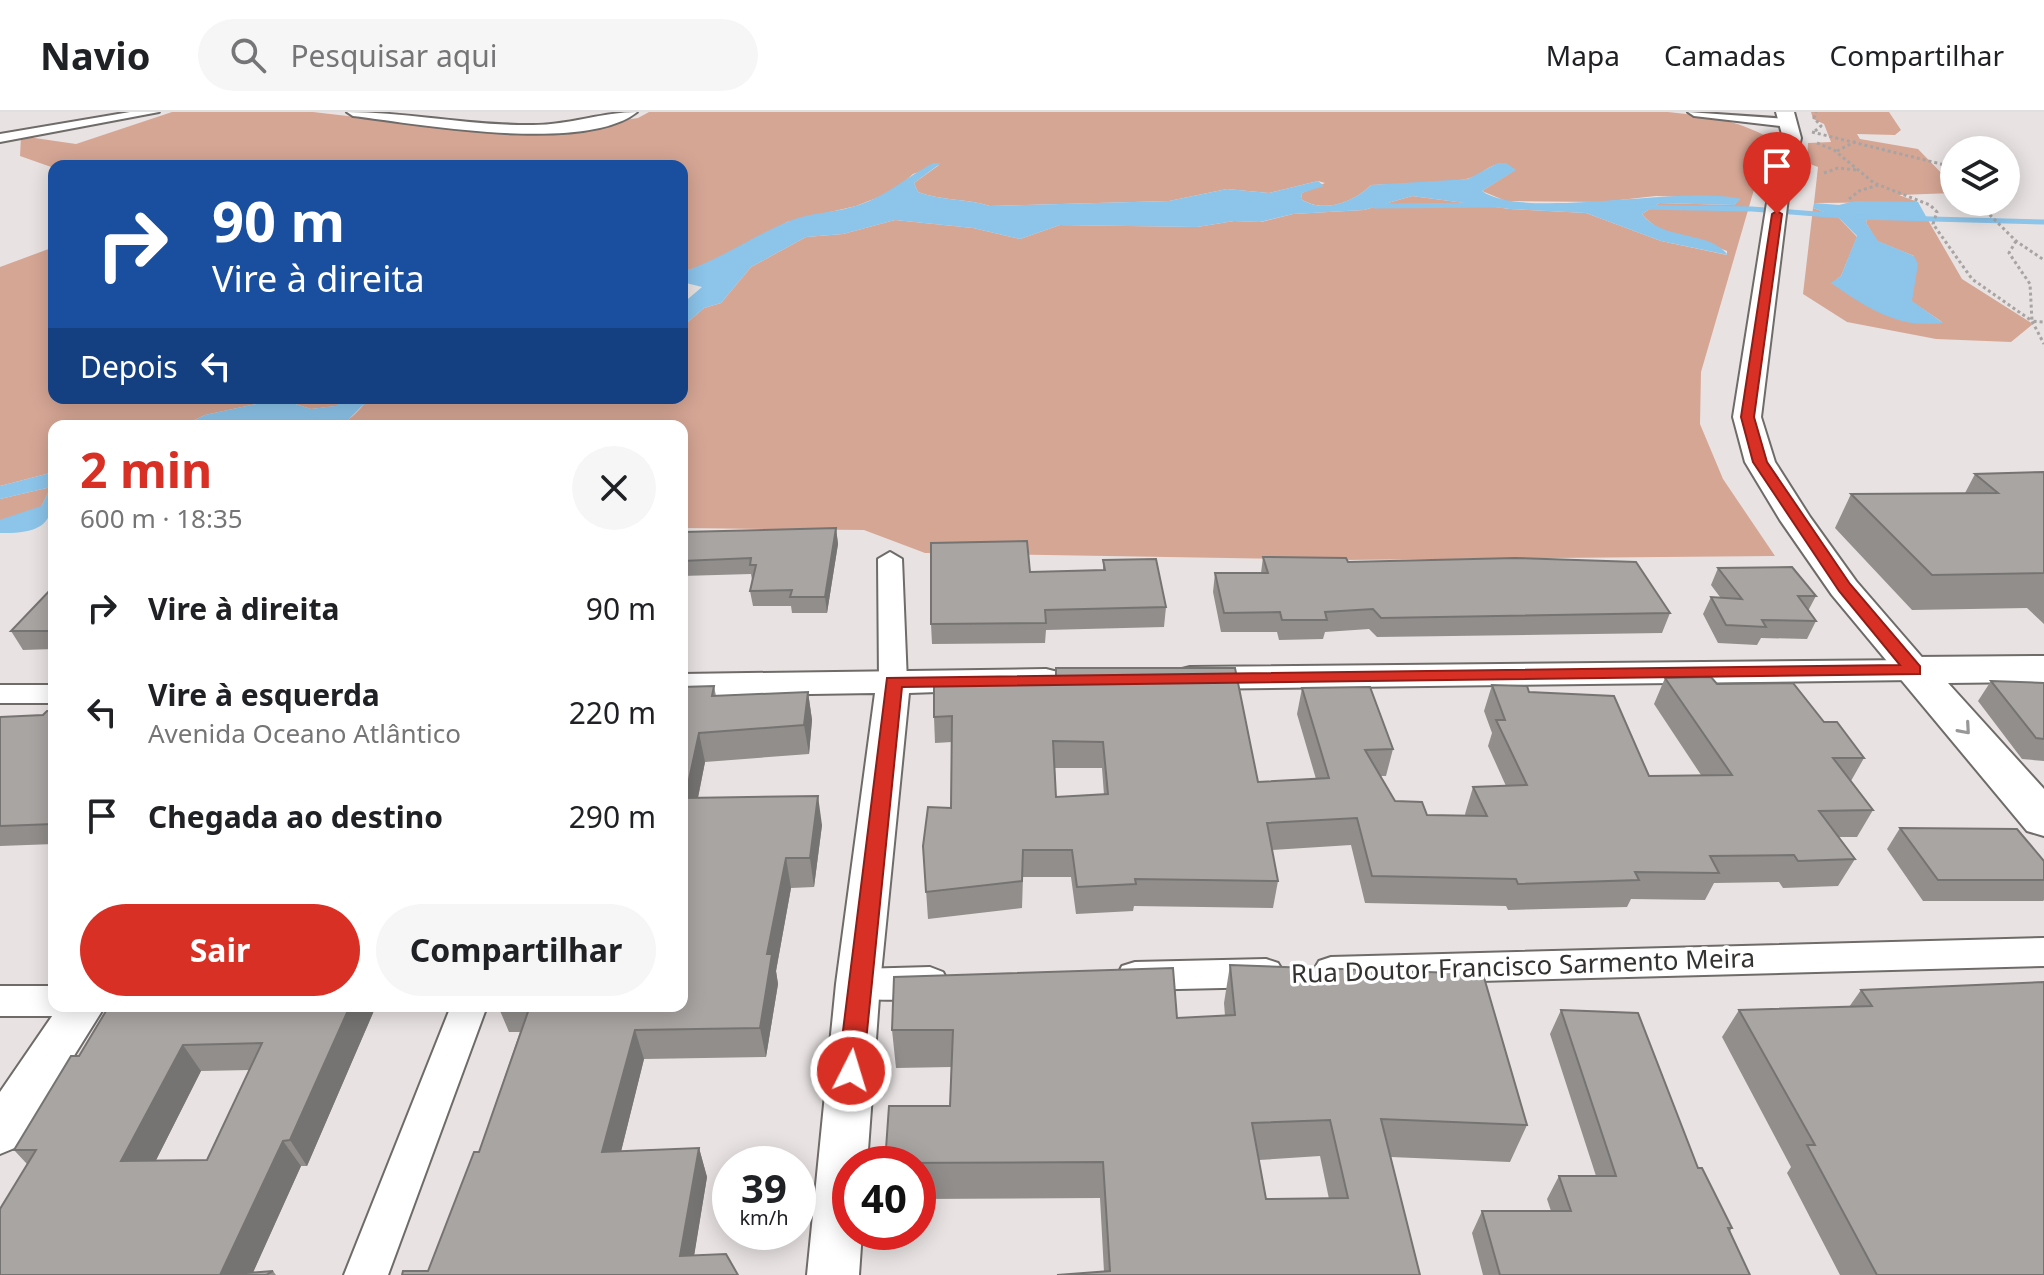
<!DOCTYPE html>
<html lang="pt">
<head>
<meta charset="utf-8">
<style>
  :root { --surface:#fff; --page:#f6f6f6; --text:#202124; --muted:#757577; --line:#e0e0e0; --accent:#d93025 }
  body { margin:0; font-family:"Noto Sans",sans-serif; background:var(--page); color:var(--text); height:100vh; display:flex; flex-direction:column; font-size:30px; white-space:nowrap }
  * { box-sizing:border-box; margin:0 }
  p { font-size:26px; color:var(--muted) }
  .icon { flex:none; width:44px; height:44px; fill:none; stroke:currentColor; stroke-width:2; stroke-linecap:round; stroke-linejoin:round }
  .map { position:relative; flex:1; overflow:hidden }
  .sheet { position:absolute; left:48px; top:308px; width:640px; height:592px; display:flex; flex-direction:column; background:var(--surface); border-radius:16px; box-shadow:0 4px 20px #0003 }
  .sheet>* { flex:none }
  .top-card { position:absolute; left:48px; top:48px; width:640px; height:244px; border-radius:16px; box-shadow:0 4px 20px #0003; background:#1a4fa0; color:#fff; overflow:hidden }
  .buttons { position:absolute; left:1940px; top:24px; display:grid; gap:16px }
  .buttons a { display:grid; place-items:center; width:80px; height:80px; border-radius:50%; background:var(--surface); box-shadow:0 4px 20px #0003; font-size:40px }
  .speed { position:absolute; left:712px; top:1034px; display:flex; gap:16px; font-size:40px; font-weight:700; text-align:center }
  .speed>* { display:grid; place-content:center; width:104px; height:104px; border-radius:50%; background:var(--surface); box-shadow:0 4px 20px #0003; line-height:1 }
  .speed small { font-size:20px; font-weight:400 }
  .speed .limit { border:12px solid #d22; background:#fff; color:#111 }
  .pin { position:absolute; display:grid; place-items:center; width:68px; height:68px; color:#fff; margin:-82px -34px; border-radius:50% 50% 50% 0; rotate:-45deg; box-shadow:0 0 8px #0007 }
  .pin .icon { rotate:45deg }
  .me { position:absolute; width:88px; margin:-44px; rotate:5deg; stroke-linejoin:round; filter:drop-shadow(0 0 6px #0008) }
  .turn { display:flex; align-items:center; gap:28px; height:168px; padding:0 32px; font-size:36px }
  .turn .icon { width:104px; height:104px; stroke-width:2.5 }
  .turn b { display:block; font-size:56px; line-height:68px }
  .then { display:flex; align-items:center; height:76px; padding:0 32px; background:#0003; gap:16px; font-size:30px }
  .round { display:grid; place-items:center; flex:none; width:84px; height:84px; border-radius:42px; background:var(--page) }
  .summary { display:flex; align-items:center; justify-content:space-between; height:136px; padding:0 32px }
  h1 { font-size:48px; font-weight:700; line-height:60px; color:var(--accent) }
  .action { display:flex; gap:16px; margin-top:auto; padding:16px 32px }
  .action a { flex:1; height:92px; border-radius:48px; background:var(--accent); color:#fff; font-size:32px; font-weight:700; line-height:92px; text-align:center }
  .action a+a { background:var(--page); color:var(--text) }
  ul { padding:0; list-style:none }
  li { display:flex; align-items:center; gap:24px; height:104px; padding:0 32px }
  li div { flex:1 }
  li b { display:block; font-size:30px }
  li em { font-style:normal }
  header { display:flex; align-items:center; gap:48px; box-sizing:border-box; height:112px; padding:0 40px; background:var(--surface); border-bottom:2px solid var(--line) }
  header strong { font-size:38px }
  nav { display:flex; gap:44px; margin-inline-start:auto; font-size:28px }
  .search { width:560px; height:72px; background:var(--page); display:flex; align-items:center; gap:20px; box-sizing:border-box; padding:0 28px; border-radius:44px; color:var(--muted); font-size:30px }
  .map>svg:first-child { display:block }
  .green { fill:#d6a695 }
  .water { fill:#8cc4ea }
  .lines { fill:none; stroke-linecap:round; stroke-linejoin:round }
  .stream-far2 { stroke:#8cc4ea; stroke-width:5 }
  .stream-far1 { stroke:#8cc4ea; stroke-width:7 }
  .stream { stroke:#8cc4ea; stroke-width:8 }
  .minor-casing { stroke:#6e6b69; stroke-width:4 }
  .tertiary-casing { stroke:#6e6b69; stroke-width:4 }
  .secondary-casing { stroke:#6e6b69; stroke-width:4 }
  .primary-casing { stroke:#6e6b69; stroke-width:4 }
  .path { stroke:#a7a4a3; stroke-width:3; stroke-dasharray:3 3; stroke-linecap:butt }
  .minor { fill:#fff; fill-rule:evenodd }
  .tertiary { fill:#fff; fill-rule:evenodd }
  .secondary { fill:#fff; fill-rule:evenodd }
  .primary { fill:#fff; fill-rule:evenodd }
  .wall { fill:#918e8c; fill-rule:evenodd }
  .shaded-wall { fill:#767472 }
  .building { fill:#a9a5a3; stroke:#767472; stroke-width:2; fill-rule:evenodd }
  .oneway { stroke:#999898 }
  .route { fill:#d93025; stroke:#8d1f18; stroke-width:2 }
  .labels { text-anchor:middle; stroke-width:7; stroke-linejoin:round; paint-order:stroke }
  .near-street-label { font-size:26px; fill:#333231; stroke:#fff }
</style>
</head>
<body>
<header>
<strong>Navio</strong>
<div class="search"><svg class="icon" aria-label="search" viewBox="0 0 24 24"><circle cx="10" cy="10" r="6"/><path d="M15 15l6 6"/></svg>Pesquisar aqui</div>
<nav><a>Mapa</a><a>Camadas</a><a>Compartilhar</a></nav>
</header>
<div class="map">
<svg width="2044" height="1163" viewBox="0 0 2044 1163">
  <rect width="100%" height="100%" fill="#e8e3e2"/>
  <path class="green" d="M172 0H313L521 24 638 6 649 0H1668C1705 4 1736 7 1769 26L1701 260 1700 312 1723 367 1775 444 1342 448 925 441 864 418 682 416V314H275C297 307 331 320 346 309 355 304 363 293 370 286H682V215L704 196 721 191 751 155 806 125 843 122 895 108 973 116 1020 127 1060 113 1197 115 1234 109 1261 110 1293 102 1364 98 1412 84 1510 97 1586 101 1661 129 1727 143V139C1700 128 1661 126 1642 102L1659 91 1734 93 1740 87 1656 84 1601 90 1506 89 1482 79 1515 58C1496 41 1486 63 1466 67 1436 73 1402 71 1371 73 1354 90 1324 102 1301 87L1302 81 1325 71 1318 69 1269 81 1227 77 1169 89 990 94C966 86 940 89 918 80L914 71 939 53 913 62 894 79 856 94 787 110 717 149 682 160V54L54 56 20 44 21 24 76 32Z
    M1811 0H1889L1901 18 1895 23 1857 22 1860 27 1918 37 1954 74V81L1899 83 1918 90 1814 91 1818 55 1807 51 1808 31 1831 30 1824 12 1813 7Z
    M1813 96 1838 105 1857 125 1841 164 1832 171 1851 184 1942 210 1911 189 1914 144 1877 129 1866 111 1867 106 1875 105 1928 108 1962 167 2033 212 2011 230 1936 227 1847 210 1803 182Z
    M54 135V286H348L336 294 311 297 280 287 205 303 182 314H54V360L0 374V155Z
    M51 375 39 399 0 415V387Z"/>
  <path class="water" d="M933 51H941L914 71 918 80C940 89 966 86 990 94L1169 89 1227 77 1269 81 1318 69 1324 74 1302 81 1301 87C1323 102 1354 90 1371 73L1468 67 1498 51H1506L1516 58 1482 79C1524 109 1680 73 1741 87L1734 93 1659 91 1642 102C1662 129 1709 118 1728 143L1661 129 1586 101 1510 97 1412 84 1364 98 1293 102 1260 110 1234 109 1197 115 1060 113 1020 127 973 116 895 108 843 122 806 125 751 155 721 191 704 196 682 215V192L702 175 682 170V160C720 148 751 125 787 110 810 100 836 101 859 93 888 83 907 65 933 51Z
    M1855 89 1918 90 1928 108 1875 105 1867 106 1866 111 1878 129 1914 144 1918 152 1912 189 1943 211C1898 217 1867 196 1831 171L1841 164 1857 124 1838 105 1813 96 1814 91 1839 93Z
    M280 287 311 297 335 294 348 286H370L346 310 334 314 292 309 275 314H182L205 303Z
    M54 360C54 405 53 422 0 421V415L39 399 51 375 0 387V374Z"/>
  <g class="lines">
    <path class="stream-far2" d="M1374 94 1502 93
      M1638 95 1752 97 1842 104
      M1858 105 2044 110"/>
    <path class="stream-far1" d="M355 292 374 286"/>
    <path class="stream" d="M293 314 313 307
      M0 412 54 394"/>
    <defs>
      <path id="minor" d="M130 0H159L0 30V22Z
        M347 0C409 0 470 14 533 13 569 13 603 0 637 0 585 42 418 12 353 4Z
        M1688 0 1789 7 1796 11 1789 15 1694 4Z
        M890 440 902 447 907 570 903 576H883L879 570 878 447Z
        M0 573H54V591H0Z
        M2044 826V854L1331 873 1319 869 1313 859 1319 849 1331 845Z
        M1266 847 1278 851 1284 861 1278 871 1266 875 1135 878 1122 874 1117 864 1122 854 1135 850Z
        M930 855 943 860 948 870 943 880C916 889 872 891 845 882L840 872 845 862 858 857Z
        M0 874H54V894H70L67 900 54 904H0Z
        M451 894H487L388 1163H344Z"/>
      <path id="tertiary" d="M1914 548 1926 551 1931 558 1926 565 1914 568 1190 577 1178 574 1173 566 1178 558 1190 555Z
        M1046 557 1058 560 1063 568 1058 576 909 581 880 872 867 1052H850V1120H862L859 1163H807L836 872 875 581 682 584V562Z
        M59 894H105L17 1035 0 1042V980Z"/>
      <path id="secondary" d="M1776 0H1794L1801 26 1789 78 1761 305 1775 350 1810 405 1856 469 1933 558 1927 566 1914 570 1901 566 1832 483 1780 408 1745 350 1733 305 1769 78 1783 26Z"/>
      <path id="primary" d="M2044 544V570L1948 571 2044 677V724L2027 719 1893 558 1899 549 1914 545Z"/>
    </defs>
    <use href="#minor" class="minor-casing"/>
    <use href="#tertiary" class="tertiary-casing"/>
    <use href="#secondary" class="secondary-casing"/>
    <use href="#primary" class="primary-casing"/>
    <path class="path" d="M1815 19 1821 14 1814 6 1816 0
      M1812 20 1941 52 1954 66
      M1817 31 1834 38 1874 71 1930 93 1937 100 1933 112 1972 167 2032 209 2044 232
      M1837 39 1856 29
      M1824 61 1838 56 1857 58
      M1849 87 1859 79 1878 73
      M1977 90 2016 129 2044 148
      M2016 129 2009 141 2030 172 2032 209 2044 210"/>
    <use href="#minor" class="minor"/>
    <use href="#tertiary" class="tertiary"/>
    <use href="#secondary" class="secondary"/>
    <use href="#primary" class="primary"/>
  </g>
  <path class="wall" d="M2044 360V512L2027 496 1912 498 1835 416 1851 382 1965 381 1975 362Z
    M836 416 838 432 827 501H792L791 494H753L750 479 752 468 751 462 682 464V425Z
    M1263 445 1348 450 1670 501 1662 521 1377 525 1369 517 1325 520 1323 527 1279 528 1277 520H1221L1213 480 1215 461H1261Z
    M1103 448 1166 495 1164 515 1046 518 1045 531 932 532 931 512 1030 460 1103 458Z
    M1718 456 1816 484 1808 499 1816 509 1807 527 1761 526 1757 533 1718 531 1703 502 1711 485H1720L1711 473Z
    M54 474V537L23 538 11 519Z
    M1665 566 1717 572 1824 610 1864 646 1851 669 1873 698 1857 725H1838L1855 747 1838 774 1783 776 1779 770 1714 771 1705 788 1631 787 1627 795 1508 798 1506 794 1365 791 1351 733 1272 738 1278 769 1273 796 1134 794 1133 799 1076 802 1071 765H1023L1022 796 928 807 923 734 951 696 952 630 935 631 934 605 1056 567 1258 670 1316 667 1297 602 1302 576 1393 637 1386 664H1380L1395 689 1427 703 1466 704 1465 702 1473 675 1506 674 1488 634 1492 621 1484 599 1492 573 1529 580 1649 664 1701 663 1654 592ZM1055 656H1102L1104 683 1056 685Z
    M1991 569 2044 571V649L2022 647 1978 589Z
    M714 574 716 584 808 580 812 608 809 642 705 650 698 686 822 713 814 775 791 776 776 859 778 872 766 945 644 947 621 1039 699 1036 707 1065 694 1143 428 1159 479 1040 520 920H509L498 894H682V575Z
    M54 599V732L0 734V605L43 603Z
    M1900 716 2044 768V788L2043 789H1923L1887 737Z
    M1230 853 1527 1013 1510 1050 1391 1045 1420 1163 1104 1160 1100 1086 918 1087V1052H885L889 994H950L951 955 896 956 892 918 1225 904 1224 891ZM1320 1044 1329 1087H1266L1259 1048Z
    M1861 878 2044 1163H1840L1787 1061 1791 1055 1722 925 1739 898 1849 895Z
    M109 894H376L307 1054H301L253 1160 273 1159 276 1163H0L27 1052 14 1038 79 944ZM250 958 207 1048H156L201 959Z
    M1561 898 1698 1056 1732 1116 1730 1119 1750 1163H1483L1472 1121 1482 1099H1551L1547 1087 1559 1064H1596L1550 922Z"/>
  <path class="shaded-wall" d="M836 416 838 432 827 501 825 485Z
    M808 580 812 608 809 642 804 613Z
    M699 621 705 650 692 715 685 686Z
    M818 684 822 713 814 775 810 746Z
    M786 746 791 776 776 859 778 872 766 945 760 916 767 842Z
    M350 894H376L307 1054 290 1028Z
    M635 918 644 947 614 1068 602 1040Z
    M183 933 201 959 143 1074 121 1049Z
    M283 1029 301 1054 252 1163H220Z
    M699 1036 707 1065 691 1163 680 1144Z"/>
  <path class="building" d="M2044 360V461L1932 463 1851 382 1998 381 1975 362Z
    M836 416 825 485H790L792 478 750 479 756 453H750L751 446 682 449V425L683 420Z
    M1027 429 1030 460 1105 458 1103 448 1156 447 1166 495 1045 498 1046 511 931 512V431Z
    M1263 445 1346 446 1348 450 1515 446 1636 450 1670 501 1381 506 1373 497 1325 500 1327 508H1282L1280 500 1224 501 1215 461H1268Z
    M1792 455 1816 484H1798L1816 509 1762 508 1766 515 1726 513 1711 485 1742 487 1718 456Z
    M54 474V519H11Z
    M1056 556H1235L1258 670 1329 666 1302 576 1370 575 1393 637 1365 638 1395 689 1422 690 1427 703 1487 704 1473 675 1527 673 1496 608H1505L1492 573 1527 574 1529 580 1614 584 1649 664 1732 663 1665 566 1711 565 1717 572 1793 571 1824 610H1837L1864 646H1833L1873 698 1819 699 1855 747 1798 749 1794 743 1710 744 1719 761 1635 760 1639 768 1518 772 1516 767 1372 764 1357 706 1267 711 1278 769 1135 767 1136 772 1077 775 1072 738H1023L1022 769 926 780 923 734 928 695 951 696 952 604 934 605V570L1056 567ZM1053 629 1103 630 1108 682 1056 685Z
    M1991 569 2044 571V627L2036 626Z
    M714 574 712 584 808 580 804 613 699 621 685 686 818 684 810 746H786L767 842H772L760 916 635 918 602 1040 699 1036 680 1144 726 1142 738 1163H402L403 1159H428L474 1040H479L530 894H682V575Z
    M47 599H54V712L0 714V605L43 603Z
    M1900 716 2017 717 2044 749V768H1938Z
    M1230 853 1483 862 1527 1013 1381 1007 1420 1163H1057L1110 1159 1103 1050 885 1051 889 994H950L953 918H892L894 865 1173 856 1177 906 1235 903ZM1330 1008 1348 1086 1266 1087 1252 1011Z
    M2044 870V1163H1877L1807 1033H1815L1739 898 1872 894 1861 878Z
    M109 894H350L290 1028 283 1029 220 1163 273 1159 266 1163H0V1097L36 1038H14L71 944H79ZM262 931 207 1048 121 1049 183 933Z
    M1561 898 1638 901 1698 1056H1702L1732 1116H1728L1750 1163H1500L1482 1099H1571L1559 1064H1616Z"/>
  <defs><path id="oneway-chevron" d="M-2-3.5L2.5 0L-2 3.5" fill="none" stroke-width="1.6" stroke-linecap="round" stroke-linejoin="round" transform="scale(2)"/></defs>
  <use class="oneway" href="#oneway-chevron" transform="translate(1965 617) rotate(49)"/>
  <path class="route" d="M1777 99 1782 102 1754 305 1767 350 1850 472 1920 554V562L902 575 863 959 860 967 851 970 842 967 838 959 887 566 1900 553 1839 479 1753 350 1741 305 1772 102Z"/>
  <g class="labels">
    <g class="near-street-label">
      <text transform="translate(1523 854) rotate(-2)" y="9">Rua Doutor Francisco Sarmento Meira</text>
    </g>
  </g>
</svg>
<div class="buttons">
<a><svg class="icon" aria-label="layers" viewBox="0 0 24 24"><path d="M12 4l9 5-9 5-9-5zM3 14l9 5 9-5"/></svg></a>
</div>
<div class="speed"><div>39<small>km/h</small></div><div class="limit">40</div></div>
<div class="pin" style="left:1777px;top:102px;background:#d93025"><svg class="icon" aria-label="arrive" viewBox="0 0 24 24"><path d="M6 21V4h12l-3 4 3 4H6"/></svg></div>
<svg class="me" style="left:851px;top:959px" viewBox="-20 -20 40 40"><circle r="17" fill="#d93025" stroke="#fff" stroke-width="3"/><path d="M0-11L8 9 0 5-8 9z" fill="#fff"/></svg>
<div class="top-card">
<div class="turn"><svg class="icon" aria-label="right" viewBox="0 0 24 24"><path d="M7 20v-9h11M14 6l5 5-5 5"/></svg><div><b>90 m</b>Vire à direita</div></div>
<div class="then">Depois<svg class="icon" aria-label="left" viewBox="0 0 24 24"><path d="M17 20v-9H6M10 6l-5 5 5 5"/></svg></div>
</div>
<section class="sheet">
<div class="summary"><div><h1>2 min</h1><p>600 m · 18:35</p></div><a class="round"><svg class="icon" aria-label="close" viewBox="0 0 24 24"><path d="M6 6l12 12M18 6L6 18"/></svg></a></div>
<ul>
<li><svg class="icon" aria-label="right" viewBox="0 0 24 24"><path d="M7 20v-9h11M14 6l5 5-5 5"/></svg><div><b>Vire à direita</b></div><em>90 m</em></li>
<li><svg class="icon" aria-label="left" viewBox="0 0 24 24"><path d="M17 20v-9H6M10 6l-5 5 5 5"/></svg><div><b>Vire à esquerda</b><p>Avenida Oceano Atlântico</p></div><em>220 m</em></li>
<li><svg class="icon" aria-label="arrive" viewBox="0 0 24 24"><path d="M6 21V4h12l-3 4 3 4H6"/></svg><div><b>Chegada ao destino</b></div><em>290 m</em></li>
</ul>
<div class="action"><a>Sair</a><a>Compartilhar</a></div>
</section>
</div>
</body>
</html>
